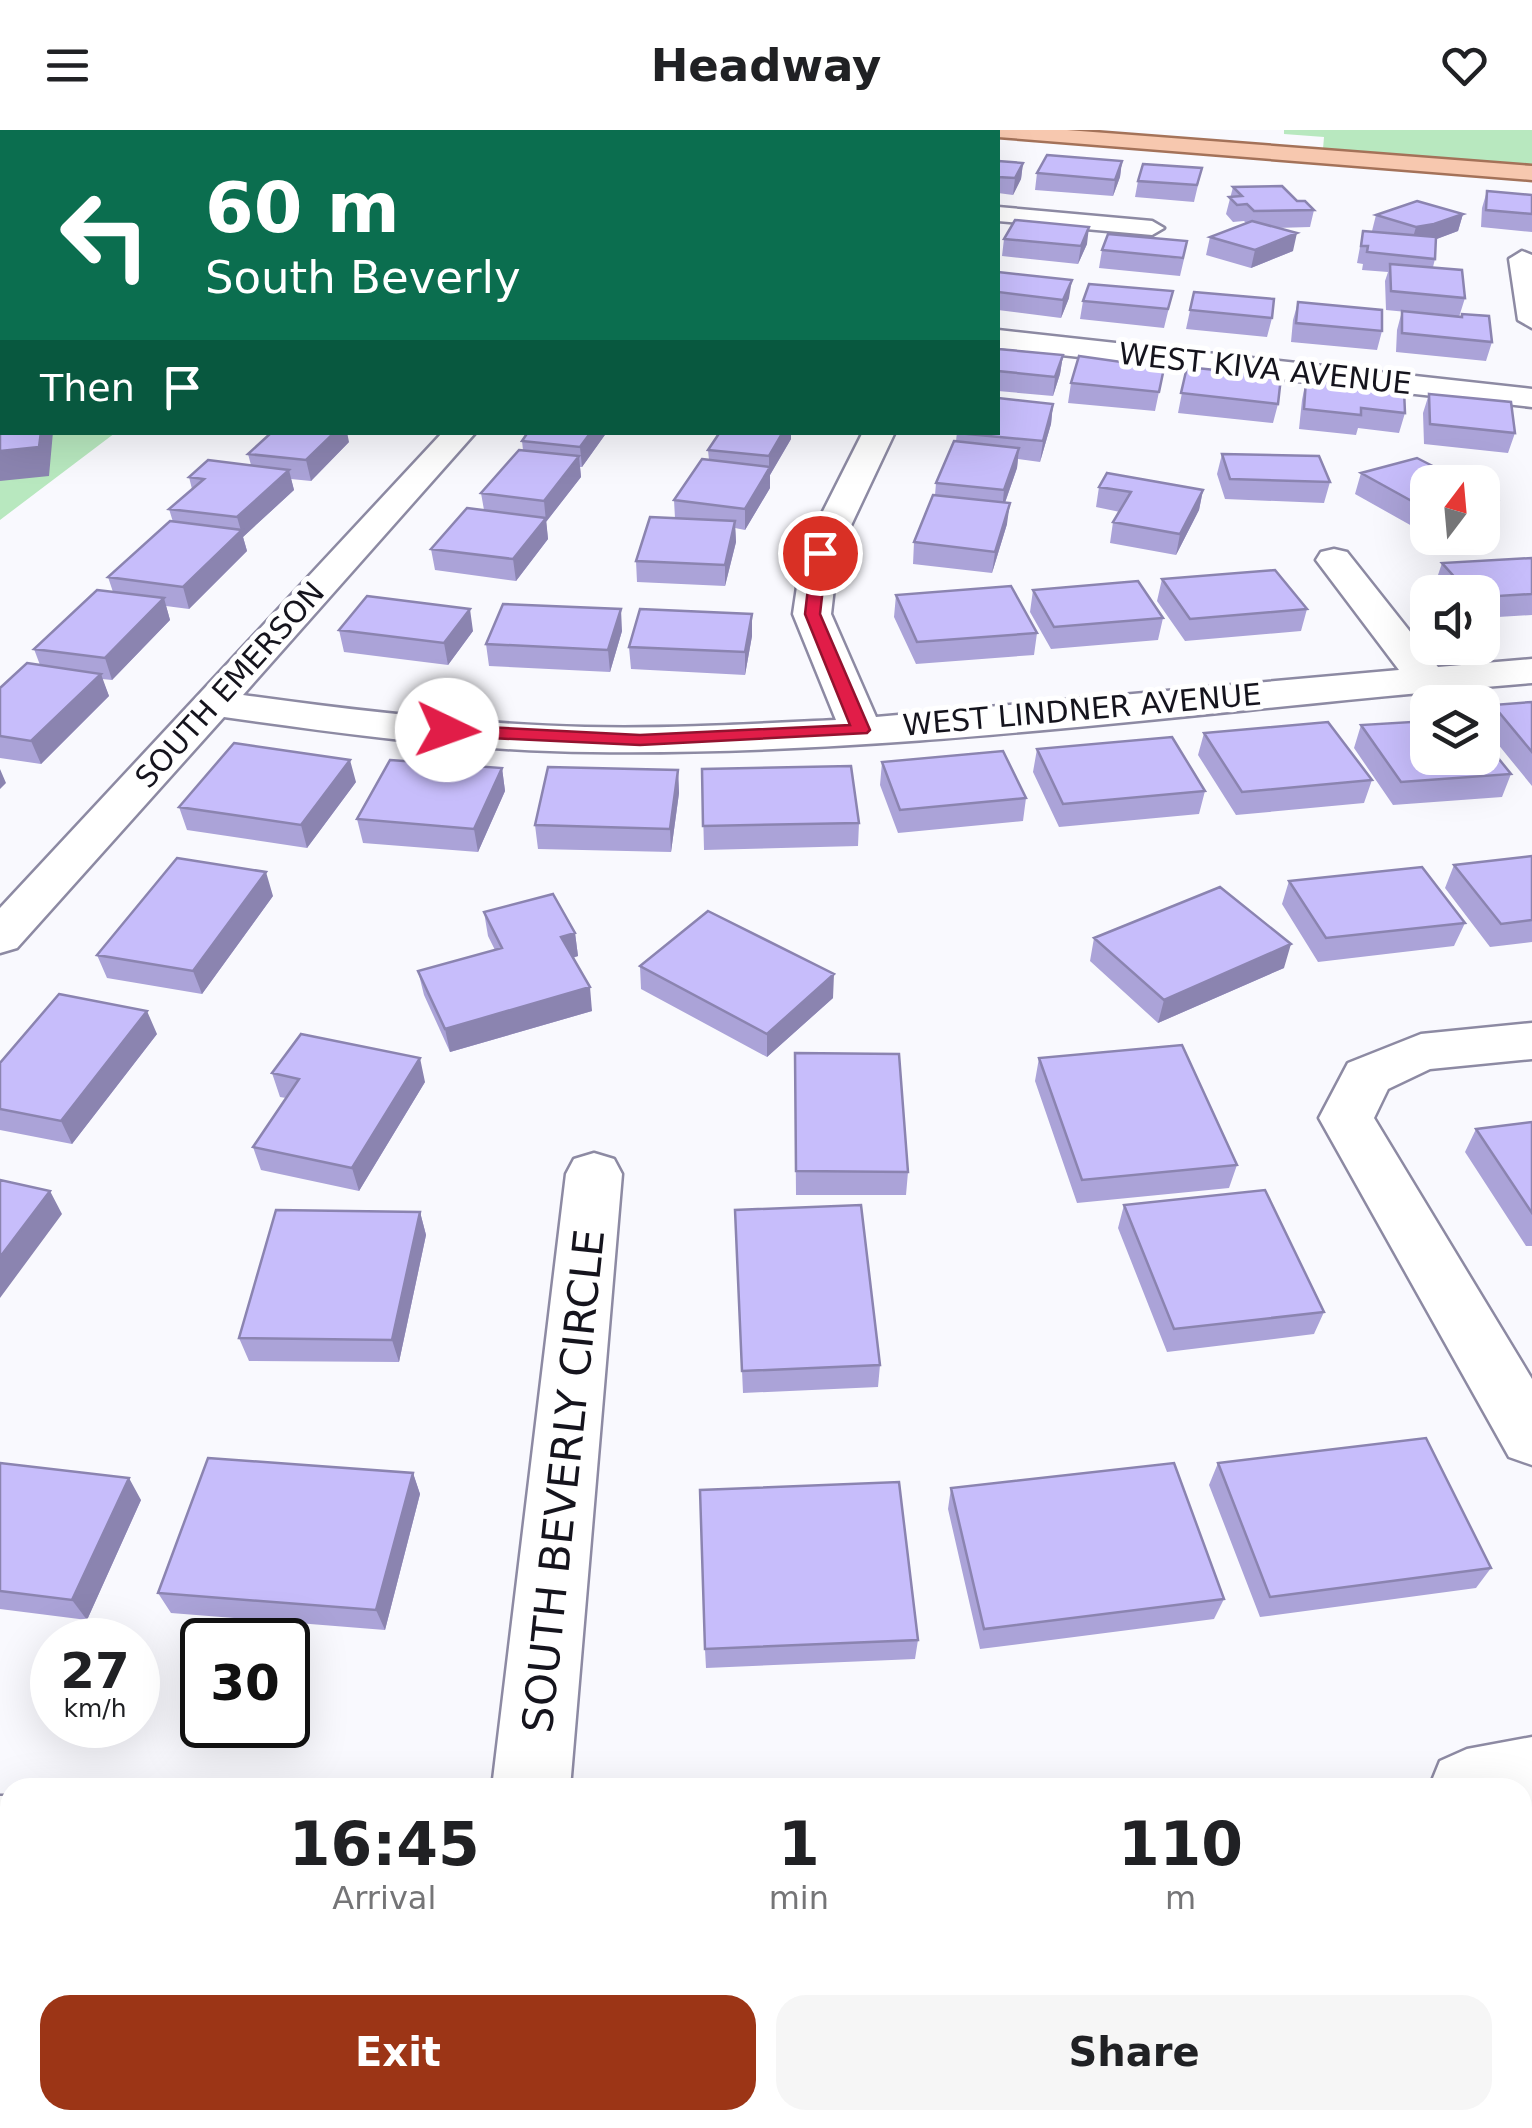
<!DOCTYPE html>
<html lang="en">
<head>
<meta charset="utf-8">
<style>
  :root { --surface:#fff; --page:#f6f6f6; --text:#202124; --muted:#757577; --accent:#9c3516 }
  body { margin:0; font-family:"DejaVu Sans",sans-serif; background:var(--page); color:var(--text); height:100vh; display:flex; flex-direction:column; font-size:38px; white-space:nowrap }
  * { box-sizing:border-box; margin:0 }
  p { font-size:32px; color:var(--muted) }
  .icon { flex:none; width:55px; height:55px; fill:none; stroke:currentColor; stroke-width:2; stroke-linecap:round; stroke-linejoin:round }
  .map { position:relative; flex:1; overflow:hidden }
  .details { position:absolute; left:0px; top:1648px; width:1532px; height:352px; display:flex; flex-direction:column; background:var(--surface); border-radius:30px 30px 0 0; box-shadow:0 10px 40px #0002 }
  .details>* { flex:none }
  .banner { position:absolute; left:0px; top:0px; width:1000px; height:305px; box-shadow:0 10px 40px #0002; background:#0b6e4f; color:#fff; overflow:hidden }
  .needle { width:65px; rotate:16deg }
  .buttons { position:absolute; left:1410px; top:335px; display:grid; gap:20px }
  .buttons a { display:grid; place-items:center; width:90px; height:90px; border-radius:20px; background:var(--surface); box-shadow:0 10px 40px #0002; font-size:50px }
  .speed { position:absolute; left:30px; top:1488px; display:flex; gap:20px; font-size:50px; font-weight:700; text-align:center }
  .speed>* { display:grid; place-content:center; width:130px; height:130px; border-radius:50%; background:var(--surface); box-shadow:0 10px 40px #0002; line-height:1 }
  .speed small { font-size:25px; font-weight:400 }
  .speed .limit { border:5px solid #111; border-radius:15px; background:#fff; color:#111 }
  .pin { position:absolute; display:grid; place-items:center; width:85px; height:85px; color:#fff; margin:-42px; border:5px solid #fff; border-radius:50%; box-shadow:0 2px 10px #0007 }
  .me { position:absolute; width:110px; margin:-55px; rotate:93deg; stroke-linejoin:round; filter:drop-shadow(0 0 8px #0008) }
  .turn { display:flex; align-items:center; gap:35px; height:210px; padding:0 40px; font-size:45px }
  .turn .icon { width:130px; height:130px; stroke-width:2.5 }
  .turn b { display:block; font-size:70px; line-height:85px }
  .then { display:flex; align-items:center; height:95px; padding:0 40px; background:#0003; gap:20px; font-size:38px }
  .eta { display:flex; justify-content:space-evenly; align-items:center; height:170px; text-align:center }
  .eta b { font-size:60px; font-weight:600; line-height:70px }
  .action { display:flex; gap:20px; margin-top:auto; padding:20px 40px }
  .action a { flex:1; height:115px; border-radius:30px; background:var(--accent); color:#fff; font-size:40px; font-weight:600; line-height:115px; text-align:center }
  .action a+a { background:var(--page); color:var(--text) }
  header { display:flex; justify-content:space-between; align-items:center; height:130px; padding:0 40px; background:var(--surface); font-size:45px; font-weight:600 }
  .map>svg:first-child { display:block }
  .green { fill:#b8e8bf }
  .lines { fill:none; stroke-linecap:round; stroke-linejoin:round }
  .minor-casing { stroke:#8d8aa3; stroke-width:5 }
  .major-casing { stroke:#a47259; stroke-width:5 }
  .minor { fill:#fff; fill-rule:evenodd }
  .major { fill:#f7c8af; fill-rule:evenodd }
  .wall { fill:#aba3d8 }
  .shaded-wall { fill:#8b84b0 }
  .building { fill:#c7bdfb; stroke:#8b84b0; stroke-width:2.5 }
  .route { fill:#e11d48; stroke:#92132f; stroke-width:2.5 }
  .labels { text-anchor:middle; stroke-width:10; stroke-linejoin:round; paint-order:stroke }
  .far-street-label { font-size:30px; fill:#15141d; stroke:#fff }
  .near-street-label { font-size:42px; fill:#15141d; stroke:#fff }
</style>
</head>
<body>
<header><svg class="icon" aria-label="menu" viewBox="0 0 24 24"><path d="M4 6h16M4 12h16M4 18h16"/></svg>Headway<svg class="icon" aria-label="heart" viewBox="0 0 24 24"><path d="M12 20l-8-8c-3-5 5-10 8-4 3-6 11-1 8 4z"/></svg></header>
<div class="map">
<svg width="1532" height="1998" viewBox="0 0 1532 1998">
  <rect width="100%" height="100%" fill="#f9f9fe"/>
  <path class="green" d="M1284 0H1532V36L1323 19 1324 7 1284 4Z
    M53 303H115L0 390V351Z"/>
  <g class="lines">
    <defs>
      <path id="minor" d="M998 77 1152 91 1164 98 1152 105 998 91Z
        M1522 121 1532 125V198L1518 190 1509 129Z
        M998 200 1532 259V277L998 218Z
        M443 302H476L243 565C357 581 470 594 585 597 668 599 752 594 836 590L793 484 802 423 863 302H895L838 423 831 484 876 587 1399 540 1316 430 1321 422 1334 419 1347 422 1438 537 1532 529V553C1220 578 906 626 592 622 468 621 346 604 224 587L17 818 0 823V778Z
        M1532 893V929L1430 939 1388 959 1374 988 1532 1249V1335L1509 1327 1319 988 1348 933 1421 904Z
        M594 1023 614 1029 622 1044 570 1658H492L566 1044 574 1029Z
        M1532 1607V1683L1522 1685V1658H1429L1440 1631 1467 1619Z
        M0 1666H10V1744H0Z"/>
      <path id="major" d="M779 0H829L831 2H781Z
        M973 0H1067L1532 36V50L998 7V2Z"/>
    </defs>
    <use href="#minor" class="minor-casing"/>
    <use href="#major" class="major-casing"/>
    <use href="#minor" class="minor"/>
    <use href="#major" class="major"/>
  </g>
  <path class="wall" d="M998 31 1023 33 1021 49 1013 65 998 63Z
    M1122 31 1120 47 1113 66 1035 60 1037 43Z
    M1202 38 1194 72 1135 67 1138 51Z
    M1233 57 1297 71 1314 80 1310 97 1276 98 1293 121 1251 138 1206 125 1210 107 1246 93 1244 91 1233 92 1226 84Z
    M1487 61 1532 65V102L1481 97 1482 78Z
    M1463 84 1458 101 1436 109 1435 129 1433 137 1465 168 1459 187 1386 180 1385 151 1388 142 1362 140 1363 134 1357 133 1363 101H1372L1376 85Z
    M0 97H2V155H0Z
    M1004 109 1087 114 1078 134 1002 126Z
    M1102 120 1184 129 1180 146 1099 138Z
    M998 142 1069 168 1061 188 998 180Z
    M1173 161 1164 198 1080 189 1083 171Z
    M1194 162 1272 188 1267 207 1186 199Z
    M1298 172 1382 201 1377 220 1291 212 1293 190Z
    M1402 181 1461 187 1462 184 1492 212 1486 231 1396 222 1397 200Z
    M2 184V217L0 216V185Z
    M998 219 1063 225 1060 244 1053 266 998 261Z
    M1187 237 1278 274 1273 293 1178 283Z
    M1164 238 1155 281 1068 273 1071 253Z
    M1306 250 1405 283 1399 303 1358 298 1356 305 1299 299 1302 270Z
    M1429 264 1515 303 1508 323 1424 314 1423 283Z
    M1053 274 1051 294 1040 332 1018 329 1017 338 1005 373 1007 394 992 443 913 434 914 412 935 365 936 353 956 311 957 302Z
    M528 302H607L582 337H580L581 347 546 392 548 409 516 451 435 440 431 419 484 380 481 363 523 320 522 311Z
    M720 302H791V309L770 345V358L745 400 735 398 736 412 725 456 637 452 636 431 675 388 674 370 709 330 708 320Z
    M349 312 311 351 291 349 294 360 243 407 247 421 189 479 166 476 170 490 112 550 102 549 109 566 41 634 0 628V558L40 535 34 519 113 462 108 447 173 392 169 379 192 359 189 347 251 335 248 324Z
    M1222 324 1330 352 1324 373 1225 369 1217 344Z
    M1361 343 1428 352V405L1355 364Z
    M1099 357 1203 360 1199 380 1176 425 1110 413 1113 392 1120 382 1096 377Z
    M1532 428V485L1482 488V462H1442L1435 454 1442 433Z
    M1162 449 1307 479 1301 501 1185 511 1157 471Z
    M1033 460 1163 488 1158 510 1051 519 1030 482Z
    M896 465 1037 503 1034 525 916 534 894 487Z
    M752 484V506L745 545 631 539 629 517Z
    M339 500 473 501 448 535 344 522Z
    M622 501 610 542 489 536 486 514Z
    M1532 572V656L1484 597 1493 575Z
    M1361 595 1511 644 1502 667 1393 675 1354 618Z
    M1204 603 1372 650 1364 673 1236 685 1198 625Z
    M1037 619 1205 661 1199 684 1059 697 1033 642Z
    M882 632 1026 668 1023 691 898 703 880 655Z
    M502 638 505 661 478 722 363 713 357 689Z
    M702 639 859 693 858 716 704 720Z
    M678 640 679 663 671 722 538 719 535 695Z
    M356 652 307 718 187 700 179 677Z
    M1532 726V812L1490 817 1445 758 1454 735Z
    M1289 751 1465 793 1454 816 1318 832 1282 774Z
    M273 766 202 864 107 848 97 825Z
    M484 782 575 803 578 826 573 828 592 881 450 922 424 865 418 841 495 820 488 806Z
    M1094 808 1284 838 1158 893 1090 831Z
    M640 836 833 868 767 927 641 859Z
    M157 904 72 1014 0 1000V933Z
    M1039 928 1237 1035 1229 1058 1077 1073 1035 951Z
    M272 943 425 952 359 1061 261 1040 253 1017 286 968 280 967Z
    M795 946 908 1042 906 1065H796Z
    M1532 992V1116H1526L1465 1022 1476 999Z
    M1124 1075 1324 1182 1314 1204 1167 1222 1118 1098Z
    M735 1080 880 1235 878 1257 743 1263Z
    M420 1082 426 1105 399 1232 249 1231 239 1208Z
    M0 1333 141 1370 87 1490 0 1479Z
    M1218 1333 1491 1438 1476 1458 1260 1487 1209 1355Z
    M413 1343 420 1364 385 1500 171 1483 158 1463Z
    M951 1358 1224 1469 1214 1489 980 1519 948 1379Z
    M918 1510 915 1529 706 1538 705 1519Z
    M1164 1990H1415L1418 1998H1166Z
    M1490 1990H1522L1532 1998H1493Z"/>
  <path class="shaded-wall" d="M180 0H224L220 2H176Z
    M325 0H340L341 2H321Z
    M1122 31 1120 47 1113 66 1115 50Z
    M1023 33 1021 49 1013 65 1015 48Z
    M1463 84 1458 101 1429 112 1411 114 1416 97Z
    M1089 97 1087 114 1078 134 1081 116Z
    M1297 103 1293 121 1251 138 1255 120Z
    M1072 150 1069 168 1061 188 1063 170Z
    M1063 225 1060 244 1053 266 1055 247Z
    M1053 274 1051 294 1040 332 1043 311Z
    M41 302H53L49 346 0 351V321Z
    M335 302H347L349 312 311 351 306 330Z
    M591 302H607L582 337 580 317Z
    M783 302H791V309L770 345V358L745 400V379L769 339V326Z
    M1019 318 1017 338 1002 381 1004 360Z
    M579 326 581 347 546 392 544 371Z
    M289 340 294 360 243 407 247 421 189 479 183 457 241 401 237 387Z
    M1203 360 1199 380 1176 425 1180 404Z
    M1497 370 1489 390 1482 392V374Z
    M1010 373 1007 394 992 443 995 422Z
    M546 388 548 409 516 451 513 429Z
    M735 391 736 412 725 456V435Z
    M164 468 170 490 112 550 105 528Z
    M470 479 473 501 448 535 444 513Z
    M621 479 622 501 610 542 608 520Z
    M752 484V506L745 545V522Z
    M101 544 109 566 41 634 31 611Z
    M350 630 356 652 307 718 301 695Z
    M502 638 505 661 478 722 474 699Z
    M0 639 6 653 0 659Z
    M678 640 679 663 671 722 670 699Z
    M266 742 273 766 202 864 193 841Z
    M575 803 578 826 564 830 561 807Z
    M1291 814 1284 838 1158 893 1164 870Z
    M834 844 833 868 767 927V904Z
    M590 857 592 881 450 922 445 899Z
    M147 881 157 904 72 1014 61 991Z
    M420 928 425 952 359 1061 352 1038Z
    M50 1061 62 1084 0 1168V1127Z
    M420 1082 426 1105 399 1232 392 1210Z
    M413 1343 420 1364 385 1500 376 1480Z
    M129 1348 141 1370 87 1490 72 1470Z
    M17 1990H42L38 1998H14Z
    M373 1990H385L383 1998H371Z"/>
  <path class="building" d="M97 0H180L176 2H92Z
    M220 0H325L321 2H216Z
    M359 0H444L440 2H356Z
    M613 0H660L657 2H610Z
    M1047 25 1122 31 1115 50 1037 43Z
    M998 31 1023 33 1015 48 998 47Z
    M1143 34 1202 38 1197 55 1138 51Z
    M1282 56 1297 71H1305L1314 80 1254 81 1247 74 1237 75 1229 67 1242 66 1233 57Z
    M1487 61 1532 65V84L1486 80Z
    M1417 71 1463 84 1434 94 1416 97 1376 85Z
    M1015 90 1089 97 1081 116 1004 109Z
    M1252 91 1297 103 1255 120 1210 107Z
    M0 97H2V131L0 130Z
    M1363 101 1436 107 1435 129 1367 122 1368 116H1361Z
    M1108 104 1187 111 1183 128 1102 120Z
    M1390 134 1462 140 1465 168 1391 161Z
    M998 142 1072 150 1063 170 998 162Z
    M1089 154 1173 161 1168 179 1083 171Z
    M1194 162 1274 169 1272 188 1190 180Z
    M1298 172 1382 180V201L1296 193Z
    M1402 181 1462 187V184L1489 186 1492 212 1402 203Z
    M998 219 1063 225 1055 247 998 241Z
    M1079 226 1164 238 1159 262 1071 253Z
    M1187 237 1281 247 1278 274 1181 263Z
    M1306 250 1404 260 1405 283 1361 278V285L1304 279Z
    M1429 264 1511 272 1515 303 1430 294Z
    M998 268 1053 274 1043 311 957 303 998 302Z
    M0 278H2V302H41L39 317 0 321Z
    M272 302H335L306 330 248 324Z
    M528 302H591L580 317 522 311Z
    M720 302H783L769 326 708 320Z
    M954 311 1019 318 1004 360 936 353Z
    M519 320 579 326 544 371 481 363Z
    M1222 324 1319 326 1330 352 1230 349Z
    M1417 328 1464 352H1428V380L1361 343Z
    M702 329 770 337 745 379 674 370Z
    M208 330 289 340 237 387 169 379 204 349 189 347Z
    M1107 343 1203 360 1180 404 1113 392 1131 362 1099 357Z
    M1482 362 1497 370 1482 374Z
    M933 365 1010 373 995 422 914 412Z
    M467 378 546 388 513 429 431 419Z
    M650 387 735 391 725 435 636 431Z
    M170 391 242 400 183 457 108 447Z
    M1532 428V464L1482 467V462H1468L1442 433Z
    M1275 440 1307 479 1190 489 1162 449Z
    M1138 451 1163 488 1054 497 1033 460Z
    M1011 456 1037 503 917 512 896 465Z
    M97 460 164 468 105 528 34 519Z
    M367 466 470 479 444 513 339 500Z
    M503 474 621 479 608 520 486 514Z
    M640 479 752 484 745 522 629 517Z
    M27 533 101 544 31 611 0 606V558Z
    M1532 572V622L1493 575Z
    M1428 591V628H1482V608L1511 644 1401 652 1361 595Z
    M1328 592 1372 650 1242 662 1204 603Z
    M1172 607 1205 661 1063 674 1037 619Z
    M234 613 350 630 301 695 179 677Z
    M1003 621 1026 668 900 680 882 632Z
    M390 630 502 638 474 699 357 689Z
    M851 636 859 693 703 696 702 639Z
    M548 637 678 640 670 699 535 695Z
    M1532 726V790L1501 794 1454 735Z
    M177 728 266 742 193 841 97 825Z
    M1422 737 1465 793 1326 808 1289 751Z
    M1220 757 1291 814 1164 870 1094 808Z
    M553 764 575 803 561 807 590 857 445 899 418 841 502 818 484 782Z
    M708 781 834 844 767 904 640 836Z
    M59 864 147 881 61 991 0 979V933Z
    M301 904 420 928 352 1038 253 1017 299 949 272 943Z
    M1182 915 1237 1035 1082 1050 1039 928Z
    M795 923 899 924 908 1042 796 1041Z
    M1532 992V1083L1476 999Z
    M0 1050 50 1061 0 1127Z
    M1265 1060 1324 1182 1174 1199 1124 1075Z
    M861 1075 880 1235 742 1241 735 1080Z
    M276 1080 420 1082 392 1210 239 1208Z
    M1426 1308 1491 1438 1270 1467 1218 1333Z
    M208 1328 413 1343 376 1480 158 1463Z
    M0 1333 129 1348 72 1470 0 1461Z
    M1174 1333 1224 1469 984 1499 951 1358Z
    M899 1352 918 1510 705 1519 700 1360Z
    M1532 1864V1998H1517L1514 1990H1522V1866Z
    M0 1926 10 1928V1990H17L14 1998H0Z
    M107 1990H373L371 1998H105Z
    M479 1990H753V1998H478Z
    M841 1990H1074L1075 1998H841Z
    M1177 1990H1415L1418 1998H1179Z"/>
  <path class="route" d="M820 418 827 423 820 484 870 600 867 603 640 615 447 606 438 600 447 595 640 605 850 595 805 484 812 423Z"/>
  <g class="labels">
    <g class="far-street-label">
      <text transform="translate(1265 239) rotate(6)" y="10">WEST KIVA AVENUE</text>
      <text transform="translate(230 555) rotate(-48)" y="10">SOUTH EMERSON</text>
      <text transform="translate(1082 580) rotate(-5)" y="10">WEST LINDNER AVENUE</text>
    </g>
    <g class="near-street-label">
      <text transform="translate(563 1351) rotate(-84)" y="15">SOUTH BEVERLY CIRCLE</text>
    </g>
  </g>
</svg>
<div class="buttons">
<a><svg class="needle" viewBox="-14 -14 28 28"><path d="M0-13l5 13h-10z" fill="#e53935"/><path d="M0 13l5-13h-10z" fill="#757577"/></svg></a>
<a><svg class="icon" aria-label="sound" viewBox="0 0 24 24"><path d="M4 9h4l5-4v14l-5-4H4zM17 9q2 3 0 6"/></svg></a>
<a><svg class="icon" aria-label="layers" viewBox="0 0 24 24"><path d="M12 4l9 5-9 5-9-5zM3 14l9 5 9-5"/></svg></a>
</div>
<div class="speed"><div>27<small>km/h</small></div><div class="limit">30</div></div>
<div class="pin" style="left:820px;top:423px;background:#d93025"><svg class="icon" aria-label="arrive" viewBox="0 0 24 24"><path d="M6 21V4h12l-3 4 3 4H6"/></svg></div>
<svg class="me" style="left:447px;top:600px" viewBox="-20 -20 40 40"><circle r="19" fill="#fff"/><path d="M0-13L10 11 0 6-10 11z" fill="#e11d48"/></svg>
<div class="banner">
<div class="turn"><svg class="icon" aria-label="left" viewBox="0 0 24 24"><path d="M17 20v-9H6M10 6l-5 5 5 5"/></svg><div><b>60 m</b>South Beverly</div></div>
<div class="then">Then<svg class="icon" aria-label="arrive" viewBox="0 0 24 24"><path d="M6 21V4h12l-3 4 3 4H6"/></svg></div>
</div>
<section class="details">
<div class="eta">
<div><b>16:45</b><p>Arrival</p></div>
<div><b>1</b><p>min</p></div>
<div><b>110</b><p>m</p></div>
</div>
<div class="action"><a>Exit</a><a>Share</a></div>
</section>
</div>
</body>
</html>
